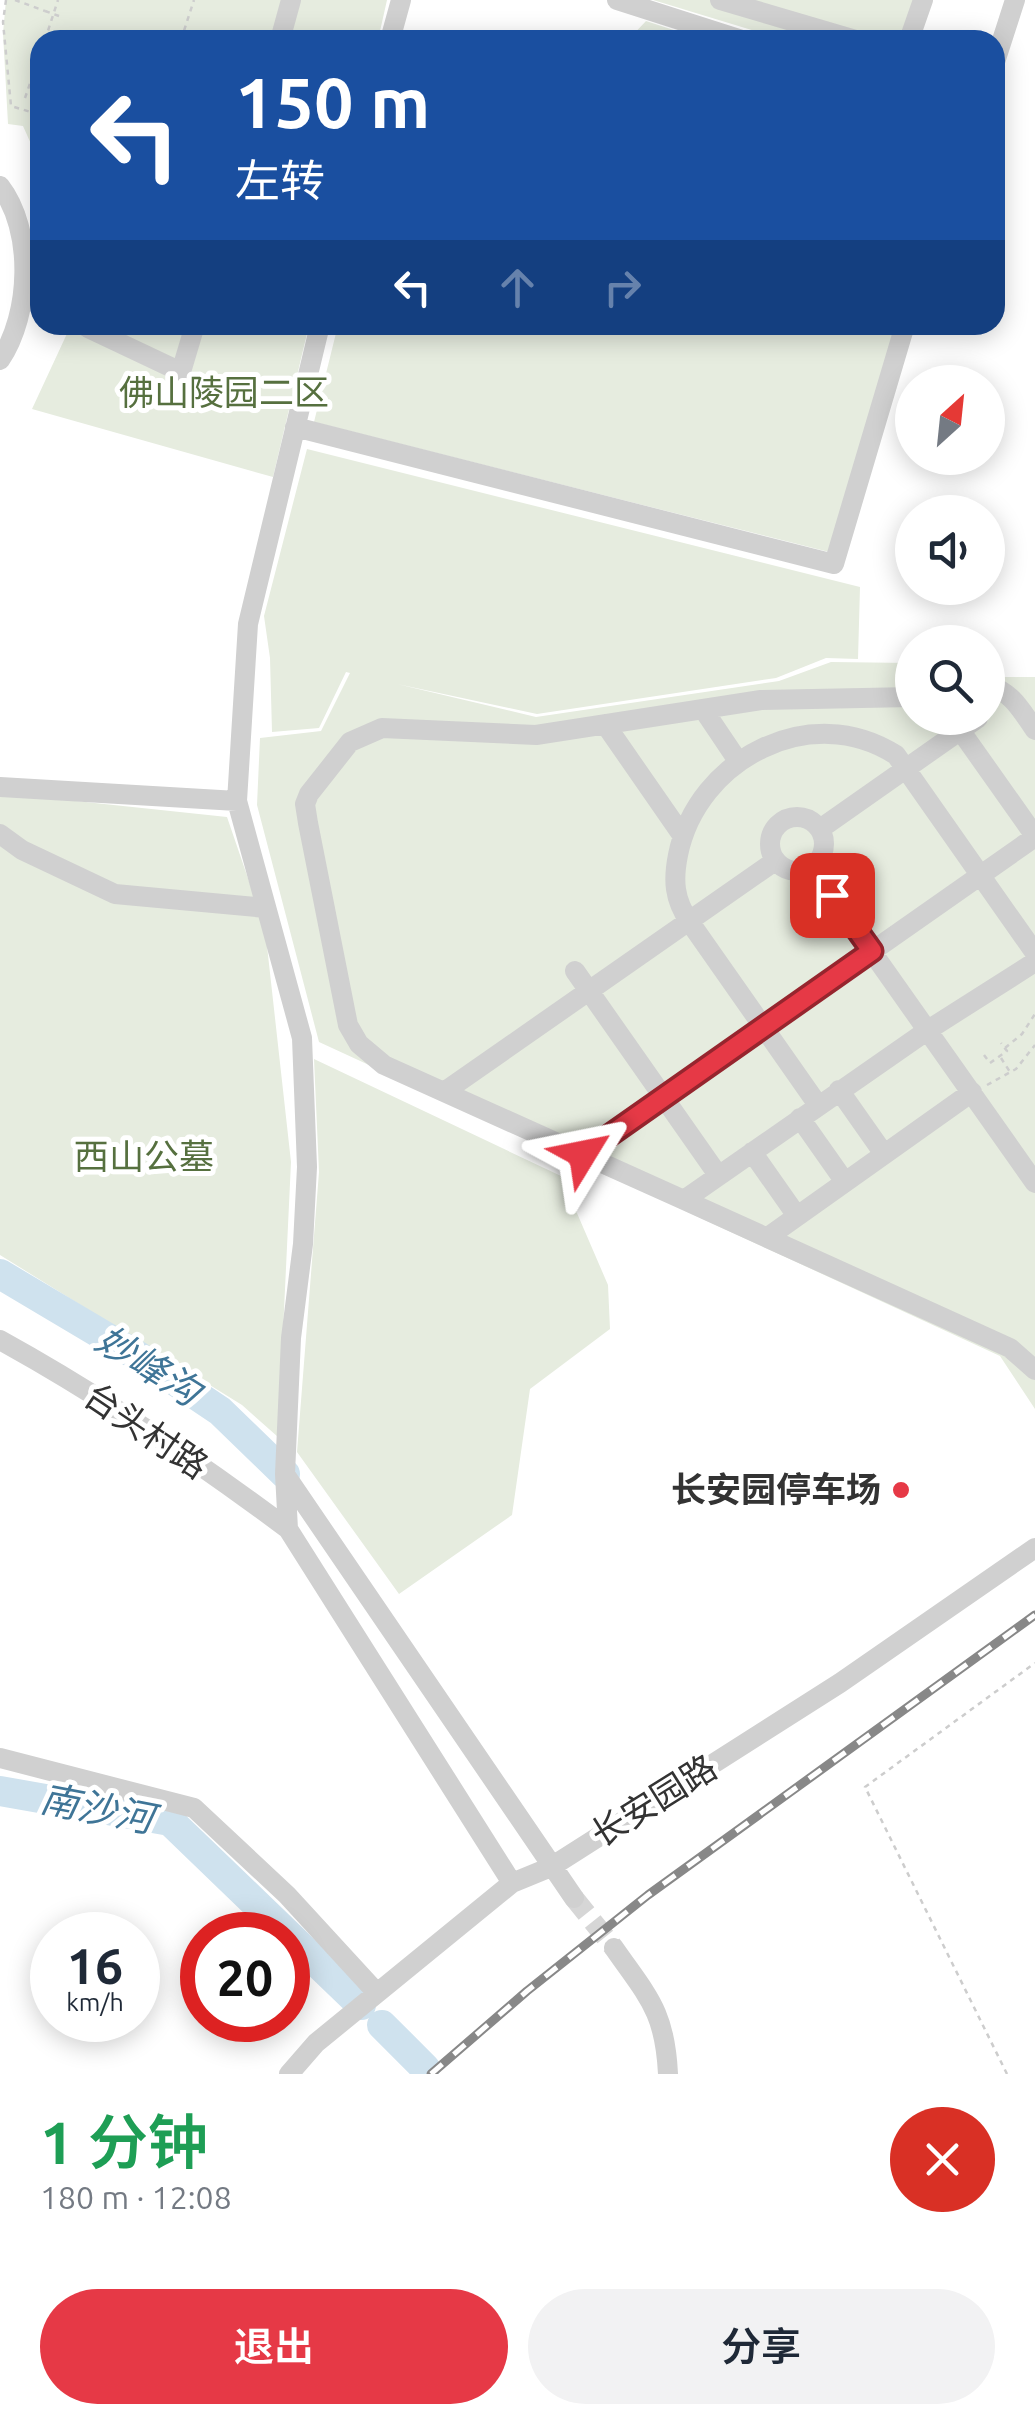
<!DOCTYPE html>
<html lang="zh">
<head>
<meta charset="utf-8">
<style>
  :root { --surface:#fff; --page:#f2f2f3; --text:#1f2937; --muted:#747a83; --accent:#e63946 }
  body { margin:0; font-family:Ubuntu,"Noto Sans SC",sans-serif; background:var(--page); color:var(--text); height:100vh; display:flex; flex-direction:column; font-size:38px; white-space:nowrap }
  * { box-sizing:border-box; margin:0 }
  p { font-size:32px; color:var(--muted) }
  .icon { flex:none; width:55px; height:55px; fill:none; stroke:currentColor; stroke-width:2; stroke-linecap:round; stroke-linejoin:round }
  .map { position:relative; height:2074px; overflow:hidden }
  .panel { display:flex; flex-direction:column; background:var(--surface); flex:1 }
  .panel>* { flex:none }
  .top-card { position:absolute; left:30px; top:30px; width:975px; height:305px; border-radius:30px; box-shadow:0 5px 25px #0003; background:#1a4fa0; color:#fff; overflow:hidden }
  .needle { width:65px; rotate:27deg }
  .fabs { position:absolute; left:895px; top:365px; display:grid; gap:20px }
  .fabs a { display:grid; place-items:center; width:110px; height:110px; border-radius:50%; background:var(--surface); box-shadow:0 5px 25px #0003; font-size:50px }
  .speed { position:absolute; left:30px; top:1912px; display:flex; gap:20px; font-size:50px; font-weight:700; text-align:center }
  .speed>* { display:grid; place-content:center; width:130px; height:130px; border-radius:50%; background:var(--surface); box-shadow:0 5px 25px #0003; line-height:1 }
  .speed small { font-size:25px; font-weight:400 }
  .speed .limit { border:15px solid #d22; background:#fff; color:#111 }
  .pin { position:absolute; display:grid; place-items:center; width:85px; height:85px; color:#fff; margin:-42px; border-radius:20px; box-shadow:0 5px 15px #0006 }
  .me { position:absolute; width:110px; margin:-55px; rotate:55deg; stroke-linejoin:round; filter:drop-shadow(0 0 8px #0008) }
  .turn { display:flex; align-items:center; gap:35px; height:210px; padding:0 40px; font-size:45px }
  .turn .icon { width:130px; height:130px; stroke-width:2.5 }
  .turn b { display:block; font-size:70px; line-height:85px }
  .lanes { display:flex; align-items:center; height:95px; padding:0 40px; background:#0003; justify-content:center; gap:50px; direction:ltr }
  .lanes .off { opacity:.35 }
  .round { display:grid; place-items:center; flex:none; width:105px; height:105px; border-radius:52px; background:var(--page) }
  .head { display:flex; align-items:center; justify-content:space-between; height:170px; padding:0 40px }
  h1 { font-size:60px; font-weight:600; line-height:75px; color:#1e9e55 }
  .button { display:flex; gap:20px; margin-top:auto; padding:20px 40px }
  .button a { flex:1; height:115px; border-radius:60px; background:var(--accent); color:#fff; font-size:40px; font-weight:600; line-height:115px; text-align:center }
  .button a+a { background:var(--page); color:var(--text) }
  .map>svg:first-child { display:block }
  .green { fill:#e6ecdf }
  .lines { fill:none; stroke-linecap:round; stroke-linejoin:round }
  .river { stroke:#cfe2ee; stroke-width:30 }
  .minor-tunnel { stroke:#d6d6d6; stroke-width:20; stroke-dasharray:20 10; stroke-linecap:butt }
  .path { stroke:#cdcdcd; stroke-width:2.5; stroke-dasharray:5 5; stroke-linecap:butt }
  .minor { stroke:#d0d0d0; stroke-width:20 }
  .rail-casing { stroke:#888; stroke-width:9 }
  .rail { stroke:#fff; stroke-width:5; stroke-dasharray:15; stroke-linecap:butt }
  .path-bridge { stroke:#cdcdcd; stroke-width:2.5; stroke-dasharray:5 5; stroke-linecap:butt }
  .route-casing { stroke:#96252e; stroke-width:25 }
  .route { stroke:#e63946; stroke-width:18 }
  .poi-dot { fill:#e63946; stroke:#fff; stroke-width:4 }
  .labels { text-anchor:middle; stroke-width:10; stroke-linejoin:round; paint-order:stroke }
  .park-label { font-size:35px; fill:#56703f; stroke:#fff }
  .street-label { font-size:35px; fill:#333; stroke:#fff }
  .poi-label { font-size:35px; font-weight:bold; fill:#333; stroke:#fff; text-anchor:end }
  .water-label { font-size:38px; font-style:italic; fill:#3f7597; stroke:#fff }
</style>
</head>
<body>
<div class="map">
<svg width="1035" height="2074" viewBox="0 0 1035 2074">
  <rect width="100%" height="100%" fill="#fff"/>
  <path class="green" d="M6 0H387L378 40H40V164L23 126 8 124 3 33Z
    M653 0H926L915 40H785Z
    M646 21 704 40H628Z
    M71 325H309L273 477 32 409Z
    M338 325H901L833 553 314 422Z
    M307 449 860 587 858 659 826 658 776 678 537 714 397 684 536 717 779 681 831 662 912 663V718H988V677H1035V1409L1000 1356 319 1042 257 805 260 738 321 731 350 673 346 672 319 728 272 732 270 658 264 616Z
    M0 793 227 817 265 928 291 1162 278 1437 242 1405 0 1255Z
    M314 1059 561 1176 608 1285 610 1329 530 1389 512 1515 399 1594 297 1452 319 1172Z"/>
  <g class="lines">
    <path class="river" d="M0 1274 138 1356 220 1411 285 1474
      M0 1791 170 1821 361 2005
      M382 2025 425 2068"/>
    <path class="minor-tunnel" d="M574 1898 614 1948"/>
    <path class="path" d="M6 0 3 22 11 106 34 113 40 126
      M15 0 45 11
      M45 40 58 0
      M181 40 194 0
      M25 98 40 54
      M1005 1048 1022 1034 1035 1014
      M984 1055 990 1063 1007 1051 1001 1043
      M1001 1058 1010 1072
      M987 1085 1016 1069 1035 1045
      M1007 2074 865 1787 1035 1663"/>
    <path class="minor" d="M617 0 742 40
      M720 0 856 40
      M280 40 291 0
      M390 40 401 0
      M909 40 923 0
      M995 62 1015 0
      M0 186C34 230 31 314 0 360
      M89 325 88 328 181 372 195 325
      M320 325 248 624 237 801 302 1038 307 1167 303 1244 291 1338 285 1474 288 1529 512 1883
      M295 427 834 564 905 325
      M988 685C1012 692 1021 710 1035 730
      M703 709 738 761
      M605 724 682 835
      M960 730 1035 836
      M0 787 237 801
      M770 844a27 27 0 1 1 54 0a27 27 0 1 1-54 0Z
      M820 829 978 718
      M0 834 22 850 115 894 266 908
      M812 867 1035 1183
      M1035 962 928 1030 684 1200 1010 1348 1035 1370
      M575 971 718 1175
      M839 1090 884 1154
      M444 1092 775 861
      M818 1105 689 921C674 899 673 880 678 855 697 759 811 700 896 755L1035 953
      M800 1118 845 1182
      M752 1152 797 1216
      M583 1154 1035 837
      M684 1200 384 1065 359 1044 348 1025 308 823 305 804 309 794 350 742 382 728 536 735 761 700 912 697
      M768 1237 972 1092
      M0 1340C100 1395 197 1461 288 1529
      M286 1476 574 1898
      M0 1758 194 1808 287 1895 377 1993
      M614 1948C648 1997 665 2011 668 2074
      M289 2074 316 2043 512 1883 551 1867 840 1683 1035 1548"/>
    <defs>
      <path id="rail" d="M431 2074 527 1991 648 1895 1035 1615"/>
    </defs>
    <use href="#rail" class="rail-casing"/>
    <use href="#rail" class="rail"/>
    <path class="path-bridge" d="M45 11 59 16"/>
  </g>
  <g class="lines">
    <defs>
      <path id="route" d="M583 1154 872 951 832 895"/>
    </defs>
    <use href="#route" class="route-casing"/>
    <use href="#route" class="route"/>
  </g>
  <circle class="poi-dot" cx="901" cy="1490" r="10"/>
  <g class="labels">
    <g class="park-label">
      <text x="224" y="405">佛山陵园二区</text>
      <text x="144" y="1169">西山公墓</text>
    </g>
    <g class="street-label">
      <text transform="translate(146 1431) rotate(34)" y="12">台头村路</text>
      <text transform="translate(654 1801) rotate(-32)" y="12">长安园路</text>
    </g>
    <g class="poi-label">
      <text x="881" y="1502">长安园停车场</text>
    </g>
    <g class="water-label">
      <text transform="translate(148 1366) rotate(32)" y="13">妙峰沟</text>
      <text transform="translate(97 1809) rotate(11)" y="13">南沙河</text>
    </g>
  </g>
</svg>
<div class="fabs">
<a><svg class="needle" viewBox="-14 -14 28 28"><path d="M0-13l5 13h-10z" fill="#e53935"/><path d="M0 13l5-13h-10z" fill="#747a83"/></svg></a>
<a><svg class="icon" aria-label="sound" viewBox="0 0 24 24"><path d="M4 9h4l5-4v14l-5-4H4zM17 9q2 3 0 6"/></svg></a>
<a><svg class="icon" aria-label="search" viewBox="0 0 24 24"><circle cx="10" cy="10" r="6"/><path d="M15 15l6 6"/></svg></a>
</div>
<div class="speed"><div>16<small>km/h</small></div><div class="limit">20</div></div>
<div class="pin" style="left:832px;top:895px;background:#d93025"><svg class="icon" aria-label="arrive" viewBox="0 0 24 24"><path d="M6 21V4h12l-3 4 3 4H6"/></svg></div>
<svg class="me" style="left:583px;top:1154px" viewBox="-20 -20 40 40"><path d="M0-17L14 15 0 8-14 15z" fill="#e63946" stroke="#fff" stroke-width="4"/></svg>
<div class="top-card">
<div class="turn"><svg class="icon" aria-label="left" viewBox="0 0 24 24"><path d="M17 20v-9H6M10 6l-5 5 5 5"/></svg><div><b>150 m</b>左转</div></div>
<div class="lanes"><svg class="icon" aria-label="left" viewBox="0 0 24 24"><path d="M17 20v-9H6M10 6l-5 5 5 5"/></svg><svg class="icon off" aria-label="ahead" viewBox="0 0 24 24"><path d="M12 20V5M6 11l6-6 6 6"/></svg><svg class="icon off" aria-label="right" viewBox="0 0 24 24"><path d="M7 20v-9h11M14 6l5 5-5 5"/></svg></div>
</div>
</div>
<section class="panel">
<div class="head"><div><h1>1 分钟</h1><p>180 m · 12:08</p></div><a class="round" style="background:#d93025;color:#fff"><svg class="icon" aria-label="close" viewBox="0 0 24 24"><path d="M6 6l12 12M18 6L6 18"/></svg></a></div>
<div class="button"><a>退出</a><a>分享</a></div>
</section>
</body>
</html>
